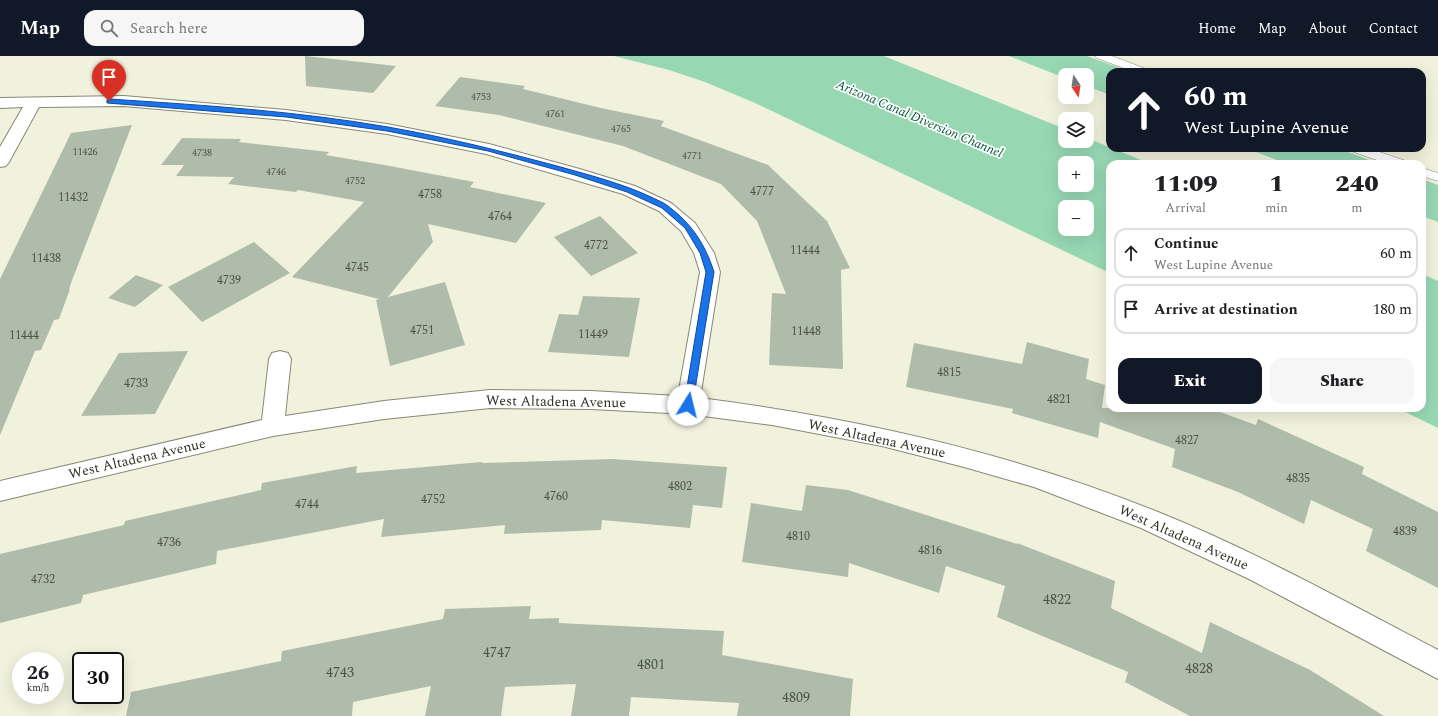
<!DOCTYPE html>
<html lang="en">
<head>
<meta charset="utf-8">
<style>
  :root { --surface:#fff; --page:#f6f6f6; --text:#202124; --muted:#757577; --line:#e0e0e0; --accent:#111827 }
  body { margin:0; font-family:Spectral,serif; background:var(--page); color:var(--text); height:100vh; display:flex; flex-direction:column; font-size:15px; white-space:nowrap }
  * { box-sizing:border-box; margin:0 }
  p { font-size:13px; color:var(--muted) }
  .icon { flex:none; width:22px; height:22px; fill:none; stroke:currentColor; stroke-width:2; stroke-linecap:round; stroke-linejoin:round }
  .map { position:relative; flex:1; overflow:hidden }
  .drawer { position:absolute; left:1106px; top:104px; width:320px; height:252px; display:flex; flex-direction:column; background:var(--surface); border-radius:12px; box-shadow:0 4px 16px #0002 }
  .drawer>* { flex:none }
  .hud { position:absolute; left:1106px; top:12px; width:320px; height:84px; border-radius:12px; box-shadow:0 4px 16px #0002; background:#111827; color:#fff; overflow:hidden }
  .needle { width:26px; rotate:167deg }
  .fabs { position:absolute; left:1058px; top:12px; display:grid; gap:8px }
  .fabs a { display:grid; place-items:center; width:36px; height:36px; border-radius:8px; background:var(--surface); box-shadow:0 4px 16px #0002; font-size:20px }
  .speed { position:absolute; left:12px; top:596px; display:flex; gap:8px; font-size:20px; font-weight:700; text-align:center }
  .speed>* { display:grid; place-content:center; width:52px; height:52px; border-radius:50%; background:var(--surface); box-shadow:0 4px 16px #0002; line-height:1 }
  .speed small { font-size:10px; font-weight:400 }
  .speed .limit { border:2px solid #111; border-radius:6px; background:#fff; color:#111 }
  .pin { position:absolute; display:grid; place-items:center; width:34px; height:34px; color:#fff; margin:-41px -17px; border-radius:50% 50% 50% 0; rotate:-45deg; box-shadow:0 0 4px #0007 }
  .pin .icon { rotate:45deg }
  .me { position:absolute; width:44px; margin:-22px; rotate:9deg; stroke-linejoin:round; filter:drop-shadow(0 0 3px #0008) }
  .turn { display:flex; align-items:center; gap:14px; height:84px; padding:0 12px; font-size:18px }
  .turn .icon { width:52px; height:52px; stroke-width:2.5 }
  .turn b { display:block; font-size:28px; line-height:34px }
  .eta { display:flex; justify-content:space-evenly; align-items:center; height:68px; text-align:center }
  .eta b { font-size:24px; font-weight:800; line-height:28px }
  .action { display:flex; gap:8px; margin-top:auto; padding:8px 12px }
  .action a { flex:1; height:46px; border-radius:12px; background:var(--accent); color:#fff; font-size:16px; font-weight:800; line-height:46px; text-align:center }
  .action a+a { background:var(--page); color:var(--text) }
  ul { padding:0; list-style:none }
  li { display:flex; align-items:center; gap:12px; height:50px; margin:0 8px 6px; padding:0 4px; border:2px solid var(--line); border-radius:12px }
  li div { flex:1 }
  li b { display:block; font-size:15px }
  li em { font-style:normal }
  header { display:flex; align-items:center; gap:24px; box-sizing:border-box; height:56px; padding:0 20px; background:var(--accent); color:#fff }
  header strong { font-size:19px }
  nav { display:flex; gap:22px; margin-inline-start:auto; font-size:14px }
  .search { width:280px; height:36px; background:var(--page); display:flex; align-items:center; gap:10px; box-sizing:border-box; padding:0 14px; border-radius:12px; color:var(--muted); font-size:15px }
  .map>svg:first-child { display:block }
  .water { fill:#97d8b3; fill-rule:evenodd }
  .building { fill:#b0bcaa }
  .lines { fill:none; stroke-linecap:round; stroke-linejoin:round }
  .service-casing { stroke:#888875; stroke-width:1 }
  .minor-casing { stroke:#888875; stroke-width:2 }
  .service { fill:#fff; fill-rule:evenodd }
  .minor { fill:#fff; fill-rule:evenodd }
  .route { fill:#1a73e8; stroke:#114b97 }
  .labels { text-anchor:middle; stroke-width:3.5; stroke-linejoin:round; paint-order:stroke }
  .far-number-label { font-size:10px; fill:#4e5247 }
  .number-label { font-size:12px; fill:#4e5247 }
  .far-water-label { font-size:13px; font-style:italic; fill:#015534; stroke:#fff }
  .street-label { font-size:14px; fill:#2e2e26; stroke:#fff }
  .near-number-label { font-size:14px; fill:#4e5247 }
</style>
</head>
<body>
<header>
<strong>Map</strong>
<div class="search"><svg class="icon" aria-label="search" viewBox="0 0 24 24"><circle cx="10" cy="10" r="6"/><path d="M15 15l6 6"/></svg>Search here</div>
<nav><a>Home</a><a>Map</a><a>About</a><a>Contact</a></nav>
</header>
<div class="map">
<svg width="1438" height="660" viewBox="0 0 1438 660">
  <rect width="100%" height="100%" fill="#f1f2dd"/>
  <path class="water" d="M614 0H884L1065 73V85H1087V82L1151 108H1110V217L755 47 705 26 669 14ZM1065 107H1087V129H1065ZM1065 151H1087V173H1065Z
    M1009 0H1087L1131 16H1110V39L1087 30V19H1065V22Z
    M1246 92H1337L1380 108H1287Z
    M1422 123 1438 129V166L1422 160Z
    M1422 218 1438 225V372L1397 352H1422Z"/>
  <path class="building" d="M305 0 361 6 396 10 373 37 306 30Z
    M460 21 525 30 523 33 601 52 664 65 661 70 768 109 827 165 850 212 841 214 843 313 769 309 772 237 786 238 757 165 721 128 623 90 499 59 435 50Z
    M132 69 71 227 69 234 70 233 59 263 54 264 41 294 35 295 0 379V223L71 77Z
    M182 82 241 83 239 86 329 96 326 99 390 110 474 126 470 131 546 147 516 187 428 168 433 186 388 241 445 226 465 289 390 310 376 244 379 243 292 221 364 146 298 134 296 136 228 128 234 121 176 120 184 109H161Z
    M600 160 638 197 591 220 554 181Z
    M254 186 290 217 202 266 168 231Z
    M136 219 163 229 135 251 108 242Z
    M583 240 640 242 629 301 548 296 559 258 578 259Z
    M1027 286 1089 303 1086 323 1105 329 1102 352H1209L1256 369 1258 363 1364 411 1362 418 1438 456V532L1366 495 1373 473 1311 444 1304 468 1238 436 1172 411 1175 393 1100 366 1098 382 1012 357 1013 353 906 331 914 287 1022 308Z
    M188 295 155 358 81 360 119 297Z
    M613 403 727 411 722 452 693 449 690 472 602 464 601 474 504 478 505 469 381 481 384 463 217 495 216 508 83 539 81 547 0 567V498L124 469 125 465 261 434 262 427 357 410 356 417 482 406V407Z
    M806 429 848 434 1017 488V487L1115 525 1111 552 1202 597 1210 566 1310 614 1384 660H1190L1125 626 1128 616 997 561 1005 530 946 510 939 537 849 507 848 521 742 506 751 447 802 455Z
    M531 550 529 563 559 562V567L724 575 722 599 853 623 850 660H737L739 647 631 641 629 660H571L576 628 505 631 501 660H425L431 630 353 646 352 660H126L131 636 281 605 282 595 443 563 445 553Z"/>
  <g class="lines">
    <defs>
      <path id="service" d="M1095 0H1112L1149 14 1151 16H1134L1097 2Z
        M1350 92H1368L1406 105 1408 108H1388L1351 95Z
        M1422 112 1438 117V125L1422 120Z"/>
      <path id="minor" d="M124 40 286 54 387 68 489 88 583 114 635 130 671 147 695 167 714 197 720 216 700 342C857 362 1012 397 1158 456 1255 495 1346 546 1438 594V623L1249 523 1141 472 1034 431 964 411 882 390 772 369 688 358 591 353 490 352 384 363 273 380 0 445V425L262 364 269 303 272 297 280 295 288 297 291 303 285 360 384 345 490 334 591 335 678 340 700 216 694 197 681 175 659 155 623 138 486 98 387 78 286 64 124 50 39 51 9 106 6 110 0 111V91L23 51 0 52V42Z"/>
    </defs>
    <use href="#service" class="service-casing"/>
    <use href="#minor" class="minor-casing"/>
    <use href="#service" class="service"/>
    <use href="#minor" class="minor"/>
  </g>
  <path class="route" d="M109 43C202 49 296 55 388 71 445 81 501 95 557 110 589 119 621 127 651 141 657 144 663 146 668 150 692 168 705 188 714 216L692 352 688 353 684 349 706 216 700 197 685 172 662 152 627 136 575 119 488 95 387 75 286 61 107 47V44Z"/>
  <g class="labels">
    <g class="far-number-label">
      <text x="481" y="44">4753</text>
      <text x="555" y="61">4761</text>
      <text x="621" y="76">4765</text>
      <text x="85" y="99">11426</text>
      <text x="202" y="100">4738</text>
      <text x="692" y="103">4771</text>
      <text x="276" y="119">4746</text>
      <text x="355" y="128">4752</text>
    </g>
    <g class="number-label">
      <text x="762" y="139">4777</text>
      <text x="430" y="142">4758</text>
      <text x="73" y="145">11432</text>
      <text x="500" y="164">4764</text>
      <text x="596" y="193">4772</text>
      <text x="805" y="198">11444</text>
      <text x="46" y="206">11438</text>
      <text x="357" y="215">4745</text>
      <text x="229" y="228">4739</text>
      <text x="422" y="278">4751</text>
      <text x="806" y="279">11448</text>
      <text x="593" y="282">11449</text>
      <text x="24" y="283">11444</text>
      <text x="949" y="320">4815</text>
      <text x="136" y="331">4733</text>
      <text x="1059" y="347">4821</text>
      <text x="1187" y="388">4827</text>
      <text x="1298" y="426">4835</text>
      <text x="680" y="434">4802</text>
      <text x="556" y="444">4760</text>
      <text x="433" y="447">4752</text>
      <text x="307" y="452">4744</text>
      <text x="1405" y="479">4839</text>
      <text x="798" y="484">4810</text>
      <text x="169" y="490">4736</text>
      <text x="930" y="498">4816</text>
      <text x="43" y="527">4732</text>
    </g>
    <g class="far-water-label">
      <text transform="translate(920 62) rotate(23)" y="5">Arizona Canal Diversion Channel</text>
    </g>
    <g class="street-label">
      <text transform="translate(556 345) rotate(1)" y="5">West Altadena Avenue</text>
      <text transform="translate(877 382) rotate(12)" y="5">West Altadena Avenue</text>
      <text transform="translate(137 402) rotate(-13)" y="5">West Altadena Avenue</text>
      <text transform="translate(1184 481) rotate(24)" y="5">West Altadena Avenue</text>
    </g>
    <g class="near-number-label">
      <text x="1057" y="548">4822</text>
      <text x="497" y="601">4747</text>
      <text x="651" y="613">4801</text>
      <text x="1199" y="617">4828</text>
      <text x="340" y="621">4743</text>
      <text x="796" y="646">4809</text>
    </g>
  </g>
</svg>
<div class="fabs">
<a><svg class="needle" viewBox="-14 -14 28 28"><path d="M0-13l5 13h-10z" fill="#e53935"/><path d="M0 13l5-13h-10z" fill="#757577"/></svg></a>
<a><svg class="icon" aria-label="layers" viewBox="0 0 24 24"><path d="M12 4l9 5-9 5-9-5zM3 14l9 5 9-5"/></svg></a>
<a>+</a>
<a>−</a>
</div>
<div class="speed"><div>26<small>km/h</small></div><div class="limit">30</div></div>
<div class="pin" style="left:109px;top:45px;background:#d93025"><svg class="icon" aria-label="arrive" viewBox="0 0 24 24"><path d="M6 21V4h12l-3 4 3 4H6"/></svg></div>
<svg class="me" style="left:688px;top:349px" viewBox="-20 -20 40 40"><circle r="19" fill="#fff"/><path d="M0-13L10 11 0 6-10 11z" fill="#1a73e8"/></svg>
<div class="hud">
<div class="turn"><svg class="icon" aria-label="ahead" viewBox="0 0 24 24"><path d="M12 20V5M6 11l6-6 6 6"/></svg><div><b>60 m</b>West Lupine Avenue</div></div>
</div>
<section class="drawer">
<div class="eta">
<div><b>11:09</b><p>Arrival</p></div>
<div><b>1</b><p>min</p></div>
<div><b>240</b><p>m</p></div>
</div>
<ul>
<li><svg class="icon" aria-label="ahead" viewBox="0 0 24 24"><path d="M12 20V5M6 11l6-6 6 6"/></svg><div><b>Continue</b><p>West Lupine Avenue</p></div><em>60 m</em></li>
<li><svg class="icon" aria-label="arrive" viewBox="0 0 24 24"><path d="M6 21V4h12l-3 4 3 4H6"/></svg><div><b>Arrive at destination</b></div><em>180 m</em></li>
</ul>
<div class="action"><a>Exit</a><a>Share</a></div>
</section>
</div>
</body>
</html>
